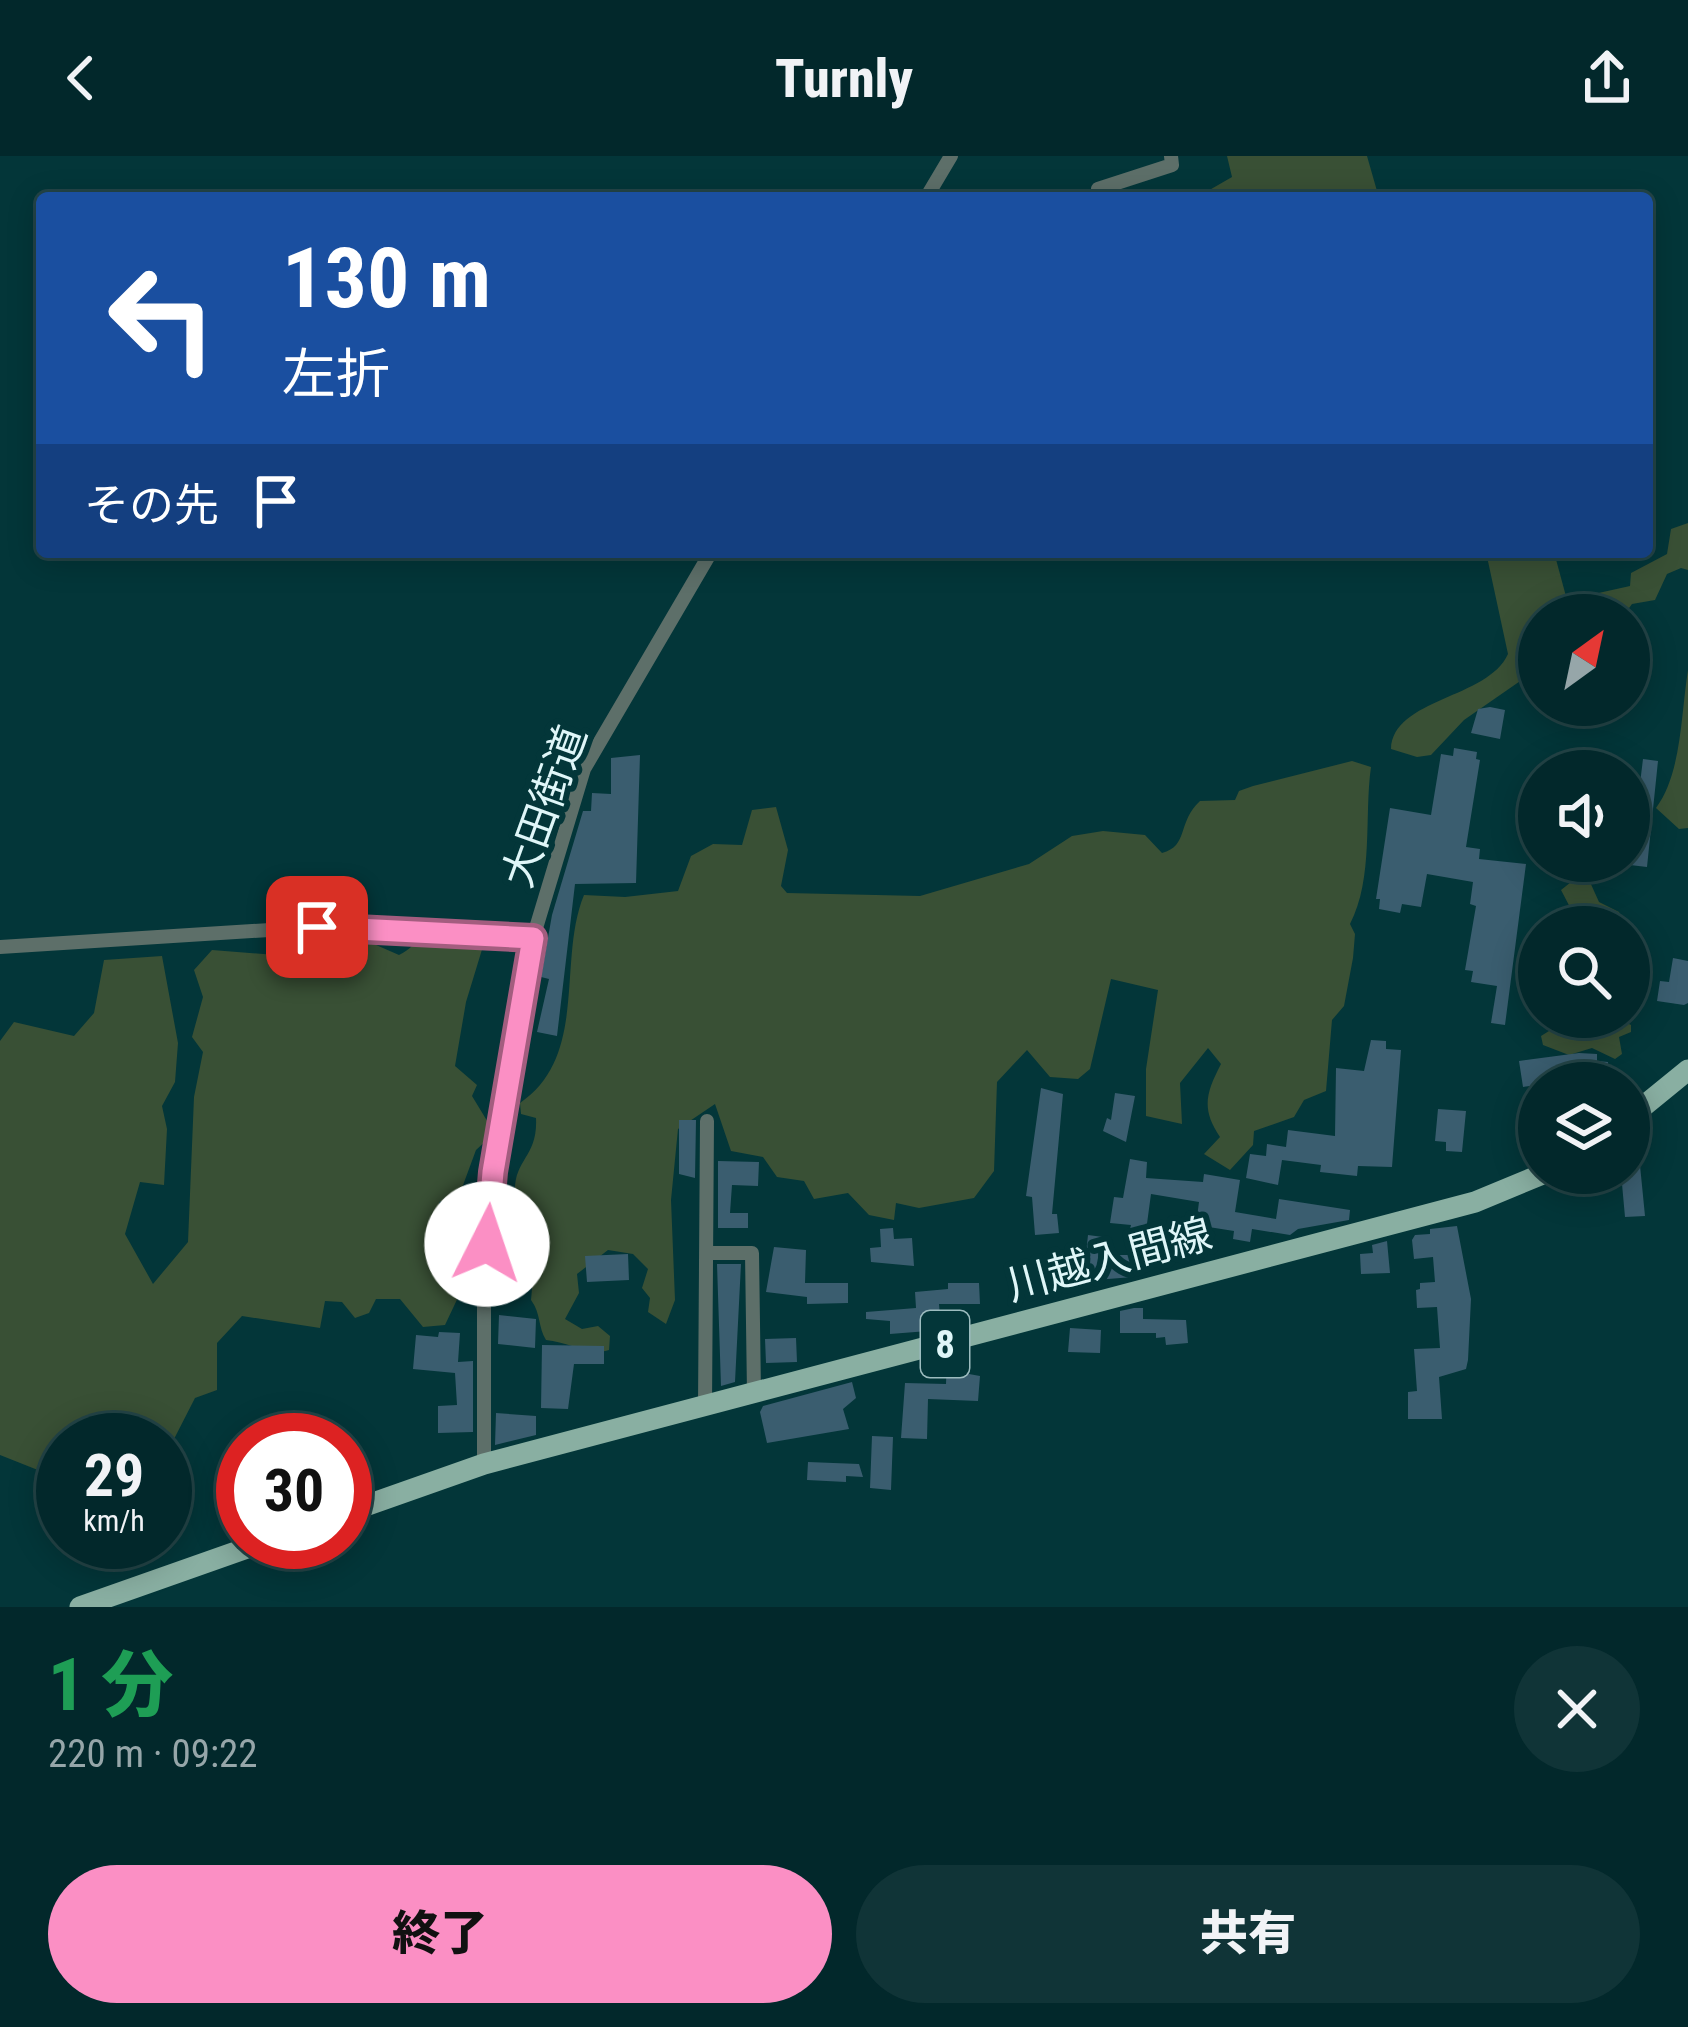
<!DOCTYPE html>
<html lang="ja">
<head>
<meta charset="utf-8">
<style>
  :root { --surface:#02282b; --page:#103437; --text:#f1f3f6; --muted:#96a6a9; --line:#234447; --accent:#fb8fc4 }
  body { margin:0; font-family:"Roboto Condensed","Noto Sans JP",sans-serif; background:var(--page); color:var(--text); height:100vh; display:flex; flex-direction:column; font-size:45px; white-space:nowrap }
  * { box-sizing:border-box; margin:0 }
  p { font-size:39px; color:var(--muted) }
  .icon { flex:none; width:66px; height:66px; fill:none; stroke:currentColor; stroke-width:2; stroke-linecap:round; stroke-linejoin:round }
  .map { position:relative; height:1451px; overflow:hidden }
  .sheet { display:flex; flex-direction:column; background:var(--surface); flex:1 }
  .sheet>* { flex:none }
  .top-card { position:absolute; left:36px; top:36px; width:1617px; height:366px; border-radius:12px; box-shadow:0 6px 30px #0003,0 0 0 3px var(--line); background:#1a4fa0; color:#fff; overflow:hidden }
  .needle { width:78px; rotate:33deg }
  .buttons { position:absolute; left:1518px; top:438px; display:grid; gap:24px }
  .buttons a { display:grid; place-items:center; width:132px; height:132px; border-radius:50%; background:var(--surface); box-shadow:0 6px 30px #0003,0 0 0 3px var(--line); font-size:60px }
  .speed { position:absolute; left:36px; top:1257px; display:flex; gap:24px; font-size:60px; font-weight:700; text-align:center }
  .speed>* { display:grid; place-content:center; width:156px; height:156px; border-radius:50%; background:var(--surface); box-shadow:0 6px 30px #0003,0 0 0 3px var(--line); line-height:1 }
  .speed small { font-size:30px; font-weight:400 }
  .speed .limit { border:18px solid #d22; background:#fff; color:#111 }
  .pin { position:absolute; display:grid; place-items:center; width:102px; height:102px; color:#fff; margin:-51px; border-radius:24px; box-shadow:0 6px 18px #0006 }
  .me { position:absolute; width:132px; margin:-66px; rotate:4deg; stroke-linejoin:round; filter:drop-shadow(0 0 9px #0008) }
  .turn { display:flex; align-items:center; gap:42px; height:252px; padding:0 48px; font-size:54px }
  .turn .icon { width:156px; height:156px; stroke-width:2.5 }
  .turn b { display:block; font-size:84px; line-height:102px }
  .then { display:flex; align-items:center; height:114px; padding:0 48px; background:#0003; gap:24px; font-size:45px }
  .round { display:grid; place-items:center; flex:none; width:126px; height:126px; border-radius:63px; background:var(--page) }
  .overview { display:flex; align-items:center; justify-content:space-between; height:204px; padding:0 48px }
  h1 { font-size:72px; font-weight:800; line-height:90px; color:#1e9e55 }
  .button { display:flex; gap:24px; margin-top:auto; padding:24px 48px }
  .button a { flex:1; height:138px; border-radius:72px; background:var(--accent); color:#111; font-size:48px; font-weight:800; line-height:138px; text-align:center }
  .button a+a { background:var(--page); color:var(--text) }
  header { display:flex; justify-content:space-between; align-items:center; height:156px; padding:0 48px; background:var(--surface); font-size:54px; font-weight:800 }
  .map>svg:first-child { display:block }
  .green { fill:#395035 }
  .building { fill:#3a5d6f }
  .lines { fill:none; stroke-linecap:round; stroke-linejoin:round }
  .minor { stroke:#5d6f69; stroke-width:14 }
  .primary { stroke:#89afa2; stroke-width:21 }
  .route-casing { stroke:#a35d7f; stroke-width:30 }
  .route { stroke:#fb8fc4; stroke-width:21 }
  .labels { text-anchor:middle; stroke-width:12; stroke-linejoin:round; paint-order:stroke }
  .shield { fill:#033639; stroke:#9dbcbf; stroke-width:3 }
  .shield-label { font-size:39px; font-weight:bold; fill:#dff6f8 }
  .street-label { font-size:42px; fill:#dff6f8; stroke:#033639 }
</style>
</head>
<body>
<header><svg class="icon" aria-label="back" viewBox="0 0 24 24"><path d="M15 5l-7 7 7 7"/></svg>Turnly<svg class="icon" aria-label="share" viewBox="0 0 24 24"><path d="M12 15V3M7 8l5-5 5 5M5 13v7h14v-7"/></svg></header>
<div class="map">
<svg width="1688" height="1451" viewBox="0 0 1688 1451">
  <rect width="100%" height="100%" fill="#033639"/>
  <path class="green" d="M1227 0H1367L1379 42H1183L1186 35 1206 36 1232 21Z
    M1688 367V414L1681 412 1667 418 1655 444 1632 448 1624 459H1539V512L1464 564 1431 599 1417 601 1391 593C1393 542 1488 543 1508 498L1486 396H1554L1567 444 1630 430 1631 417 1667 398 1671 373Z
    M1688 514V672L1679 673 1656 652C1682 617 1681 556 1688 514Z
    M1352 605 1371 611C1364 660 1374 722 1350 768L1355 778 1353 802 1344 850 1332 864 1326 935 1304 944 1294 961 1254 975 1253 989 1230 1014 1204 998 1220 981C1201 953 1206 937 1221 908L1208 892 1180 927 1182 968 1146 960V913L1158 834 1111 823 1090 913 1078 923 1050 921 1027 894 997 926 994 1015 974 1042 919 1052 896 1047 894 1064 869 1059 848 1037 814 1043 804 1025 777 1021 763 1001 731 995 715 948 678 973 671 1044 675 1144 666 1168 648 1156 650 1142 642 1132 648 1113 633 1098 608 1094 577 1118 579 1137 565 1163 582 1173 598 1170 610 1180 609 1194C589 1200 568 1186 546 1184 538 1172 541 1157 531 1144L533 1121 528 1111 512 1112 506 1105 521 1086C522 1068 515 1053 515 1036 514 1003 538 1001 536 962L521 958 520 947C589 900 557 804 584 739L625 741 678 735 691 700 713 688 742 689 752 654 776 651 788 694 781 730 787 737 920 740 1029 708 1072 680 1103 675 1145 679 1162 697C1189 690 1177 666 1200 645L1235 644 1239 635 1253 630Z
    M1585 715 1599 746 1619 756 1626 771H1570L1572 755 1561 734Z
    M478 771 484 787 466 846 455 910 477 929 472 940 489 968V982L476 994 459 1040 439 1046 443 1058 473 1085 462 1133 445 1169 423 1171 400 1143H376L369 1157 355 1162 342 1146 325 1145 320 1172 242 1160 217 1187V1234L195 1242 174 1283 63 1284V1324L0 1299V885L14 866 74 880 94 857 104 804 162 800 178 887 175 926 162 950 167 973 164 1029 140 1026 125 1078 153 1128 188 1086 194 941 203 896 192 881 203 841 194 814 212 794 312 802 367 785 399 799C411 793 414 787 424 779 438 768 462 772 478 771Z
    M1560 861H1614L1631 869V876L1619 881 1622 898 1615 903 1592 892 1569 899 1543 889 1541 880 1557 870Z"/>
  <path class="building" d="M1490 551 1505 554 1500 583 1471 577 1478 553Z
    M1454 592 1477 596 1476 603 1480 604 1466 691 1480 693 1479 703 1526 708 1505 869 1491 867 1497 830 1471 826 1473 815 1465 814 1476 750 1470 748 1473 726 1427 718 1421 751 1402 748 1400 757 1379 753 1380 743H1376L1390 652 1431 659 1441 598 1453 600Z
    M640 599 636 727 575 728 557 880 537 876 549 823 541 821 552 759 583 655H591L592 637 611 638V602Z
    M1643 603 1658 605 1647 711 1630 709Z
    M1673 802 1688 805V847L1684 849 1657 845 1660 825 1669 826Z
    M1371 884 1386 885V893L1401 894 1392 1011 1358 1010 1357 1020 1320 1016 1321 1009 1282 1004 1278 1029 1246 1022 1250 998 1266 1000 1267 988 1286 991 1288 974 1335 980 1336 912 1364 915Z
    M1579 897 1597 898V905L1608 906 1606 927 1569 925 1523 931 1519 905Z
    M1041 932 1063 938 1052 1058H1057L1059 1077 1035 1079 1032 1041 1026 1040Z
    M1115 937 1135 940 1126 986 1103 975 1107 962 1111 964Z
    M1438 953 1466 955 1462 996 1446 995V986L1435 985Z
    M679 964H696L695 1022 679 1018Z
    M1629 989H1638L1645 1060 1625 1061 1621 1017H1629Z
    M1130 1003 1147 1006 1146 1022 1203 1026 1204 1018 1240 1024 1235 1056 1276 1063 1279 1043 1350 1054 1349 1064 1298 1073 1290 1079 1252 1073 1250 1086 1233 1083 1234 1075 1196 1069 1199 1046 1151 1038 1146 1075 1130 1073 1131 1069 1110 1067 1114 1041 1123 1042Z
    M718 1005 759 1006 758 1030 732 1029 730 1057H748V1072H718Z
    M1457 1070 1471 1143 1468 1204 1466 1213 1439 1221 1442 1263H1408V1236L1417 1235 1414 1193 1440 1192 1437 1151 1417 1152 1416 1134 1420 1133V1127L1435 1126 1433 1101 1414 1103 1412 1084 1415 1079 1430 1078V1073Z
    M893 1072 894 1083 912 1082 914 1110 871 1106 870 1092 881 1091 880 1073Z
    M1088 1079 1103 1081 1101 1099H1132L1133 1121 1083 1125Z
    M1387 1085 1390 1117 1361 1118 1360 1098 1373 1097 1372 1089Z
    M774 1091 806 1094 805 1127H848V1147L807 1148V1141L766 1136Z
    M628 1098 629 1124 587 1126 585 1100Z
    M717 1108H741L735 1226 721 1230Z
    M948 1127H979L980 1148H939L941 1172 928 1175 890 1178V1165L866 1163V1156L916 1152 915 1136 948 1133Z
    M1134 1152H1143V1163L1186 1164 1188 1187 1166 1189 1165 1181 1156 1182V1177H1120V1155Z
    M499 1159 536 1163 535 1192 498 1188Z
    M1070 1172 1101 1174 1100 1197 1068 1196Z
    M439 1176 460 1177 458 1206 473 1205V1276L438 1277V1250L457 1249 455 1217 413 1213 416 1179 438 1181Z
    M796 1182 797 1206 766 1207 765 1183Z
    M542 1189 604 1190V1208H574L568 1253 541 1252Z
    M954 1199 970 1200 969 1218 980 1220 978 1245 928 1243 927 1283 901 1282 905 1227 946 1228 947 1201Z
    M852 1226 856 1242 843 1253 849 1273 767 1287 760 1256 763 1250Z
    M496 1257 536 1260V1279L495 1289Z
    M872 1280 893 1281 891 1334 870 1332Z
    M808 1306 859 1308 863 1321 846 1320V1326L807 1324Z"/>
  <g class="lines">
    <path class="minor" d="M1098 33 1172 9 1171 0
      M926 42 951 0
      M0 791 317 771 533 782
      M706 1097H752L754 1237
      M705 1251 707 965
      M484 1308V1124L493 1016 533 782 584 613 711 396"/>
    <path class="primary" d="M1629 962 1688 914
      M345 1357 484 1308 1475 1046 1545 1017
      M80 1451 264 1386"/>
  </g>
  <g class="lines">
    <defs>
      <path id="route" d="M317 771 533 782 493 1016 487 1088"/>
    </defs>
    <use href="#route" class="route-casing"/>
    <use href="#route" class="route"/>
  </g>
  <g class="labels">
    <rect class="shield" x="921" y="1155" width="48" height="66" rx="9"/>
    <g class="shield-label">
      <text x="945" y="1202">8</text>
    </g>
    <g class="street-label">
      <text transform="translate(544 650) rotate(-70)" y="15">大田街道</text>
      <text transform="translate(1109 1103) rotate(-15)" y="15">川越入間線</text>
    </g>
  </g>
</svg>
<div class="buttons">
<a><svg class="needle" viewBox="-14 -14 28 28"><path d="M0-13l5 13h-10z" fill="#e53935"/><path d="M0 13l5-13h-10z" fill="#96a6a9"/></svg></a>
<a><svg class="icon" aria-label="sound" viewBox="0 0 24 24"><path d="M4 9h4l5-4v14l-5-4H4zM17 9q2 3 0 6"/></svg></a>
<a><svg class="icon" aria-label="search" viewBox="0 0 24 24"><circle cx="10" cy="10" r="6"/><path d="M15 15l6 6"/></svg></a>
<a><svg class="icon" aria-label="layers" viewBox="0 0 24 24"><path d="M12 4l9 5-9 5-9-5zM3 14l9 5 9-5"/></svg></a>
</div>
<div class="speed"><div>29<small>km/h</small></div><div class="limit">30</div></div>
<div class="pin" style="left:317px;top:771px;background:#d93025"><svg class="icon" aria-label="arrive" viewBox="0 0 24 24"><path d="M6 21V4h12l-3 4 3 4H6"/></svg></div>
<svg class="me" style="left:487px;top:1088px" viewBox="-20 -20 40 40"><circle r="19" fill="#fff"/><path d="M0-13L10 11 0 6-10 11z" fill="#fb8fc4"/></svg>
<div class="top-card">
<div class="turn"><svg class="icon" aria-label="left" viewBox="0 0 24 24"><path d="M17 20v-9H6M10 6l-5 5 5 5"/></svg><div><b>130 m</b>左折</div></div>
<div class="then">その先<svg class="icon" aria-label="arrive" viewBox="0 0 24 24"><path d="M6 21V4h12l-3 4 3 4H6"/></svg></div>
</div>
</div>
<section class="sheet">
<div class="overview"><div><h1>1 分</h1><p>220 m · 09:22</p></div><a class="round"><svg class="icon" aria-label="close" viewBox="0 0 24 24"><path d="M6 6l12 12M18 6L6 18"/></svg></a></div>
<div class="button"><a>終了</a><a>共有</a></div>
</section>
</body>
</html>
